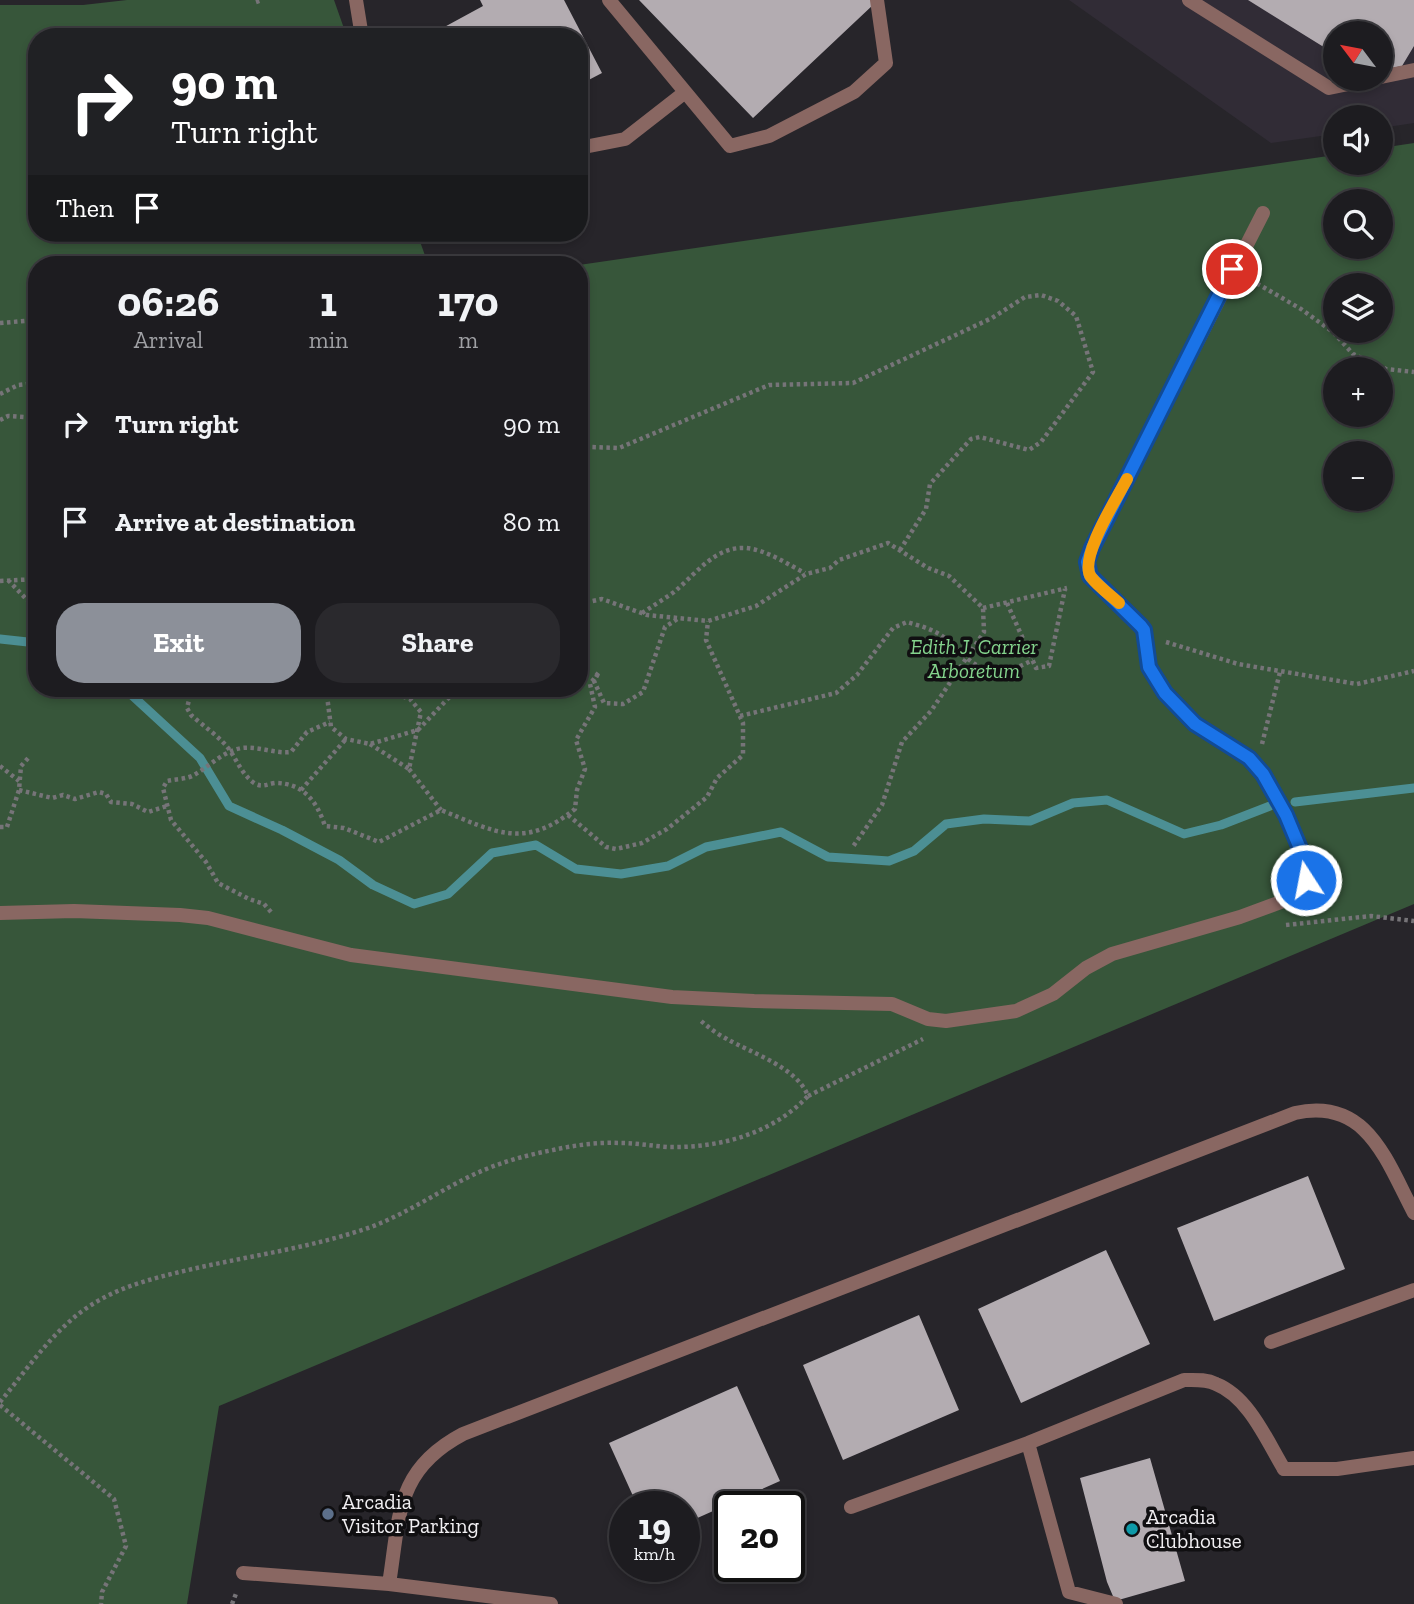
<!DOCTYPE html>
<html lang="en">
<head>
<meta charset="utf-8">
<style>
  :root { --surface:#1d1c20; --page:#2a292d; --text:#f1f3f6; --muted:#a0a1a5; --line:#3b3a3e; --accent:#8c9099 }
  body { margin:0; font-family:"Zilla Slab",serif; background:var(--page); color:var(--text); height:100vh; display:flex; flex-direction:column; font-size:26px; white-space:nowrap }
  * { box-sizing:border-box; margin:0 }
  p { font-size:23px; color:var(--muted) }
  .icon { flex:none; width:38px; height:38px; fill:none; stroke:currentColor; stroke-width:2; stroke-linecap:round; stroke-linejoin:round }
  .map { position:relative; flex:1; overflow:hidden }
  .side { position:absolute; left:28px; top:256px; width:560px; height:441px; display:flex; flex-direction:column; background:var(--surface); border-radius:28px; box-shadow:0 4px 10px #0003,0 0 0 2px var(--line) }
  .side>* { flex:none }
  .guide { position:absolute; left:28px; top:28px; width:560px; height:214px; border-radius:28px; box-shadow:0 4px 10px #0003,0 0 0 2px var(--line); background:#202124; color:#fff; overflow:hidden }
  .needle { width:46px; rotate:302deg }
  .controls { position:absolute; left:1323px; top:21px; display:grid; gap:14px }
  .controls a { display:grid; place-items:center; width:70px; height:70px; border-radius:50%; background:var(--surface); box-shadow:0 4px 10px #0003,0 0 0 2px var(--line); font-size:35px }
  .speed { position:absolute; left:609px; top:1491px; display:flex; gap:14px; font-size:35px; font-weight:700; text-align:center }
  .speed>* { display:grid; place-content:center; width:91px; height:91px; border-radius:50%; background:var(--surface); box-shadow:0 4px 10px #0003,0 0 0 2px var(--line); line-height:1 }
  .speed small { font-size:18px; font-weight:400 }
  .speed .limit { border:4px solid #111; border-radius:10px; background:#fff; color:#111 }
  .pin { position:absolute; display:grid; place-items:center; width:60px; height:60px; color:#fff; margin:-30px; border:4px solid #fff; border-radius:50%; box-shadow:0 2px 7px #0007 }
  .me { position:absolute; width:77px; margin:-38px; rotate:349deg; stroke-linejoin:round; filter:drop-shadow(0 0 5px #0008) }
  .turn { display:flex; align-items:center; gap:24px; height:147px; padding:0 28px; font-size:32px }
  .turn .icon { width:91px; height:91px; stroke-width:2.5 }
  .turn b { display:block; font-size:49px; line-height:60px }
  .then { display:flex; align-items:center; height:66px; padding:0 28px; background:#0003; gap:14px; font-size:26px }
  .eta { display:flex; justify-content:space-evenly; align-items:center; height:119px; text-align:center }
  .eta b { font-size:42px; font-weight:800; line-height:49px }
  .button { display:flex; gap:14px; margin-top:auto; padding:14px 28px }
  .button a { flex:1; height:80px; border-radius:28px; background:var(--accent); color:#fff; font-size:28px; font-weight:800; line-height:80px; text-align:center }
  .button a+a { background:var(--page); color:var(--text) }
  ul { padding:0; list-style:none }
  li { display:flex; align-items:center; gap:21px; height:98px; padding:0 28px }
  li div { flex:1 }
  li b { display:block; font-size:26px }
  li em { font-style:normal }
  .map>svg:first-child { display:block }
  .built { fill:#312c36; fill-rule:evenodd }
  .green { fill:#37563a; fill-rule:evenodd }
  .lines { fill:none; stroke-linecap:round; stroke-linejoin:round }
  .stream { stroke:#4c8f94; stroke-width:9 }
  .building { fill:#b3acb1 }
  .path { stroke:#767478; stroke-width:4.5; stroke-dasharray:3.5 3.5; stroke-linecap:butt }
  .service { stroke:#896762; stroke-width:14 }
  .minor { stroke:#896762; stroke-width:14 }
  .route-casing { stroke:#114b97; stroke-width:18 }
  .route { stroke:#1a73e8; stroke-width:12 }
  .slow { stroke:#f59e0b; stroke-width:12 }
  .service-dot { fill:#5c6f8a; stroke:#100f11; stroke-width:2.5 }
  .culture-dot { fill:#0f9aa8; stroke:#100f11; stroke-width:2.5 }
  .labels { text-anchor:middle; stroke-width:7; stroke-linejoin:round; paint-order:stroke }
  .park-label { font-size:21px; font-style:italic; fill:#84d48d; stroke:#100f11 }
  .poi-label { font-size:21px; fill:#f1eff2; stroke:#100f11; text-anchor:start }
</style>
</head>
<body>
<div class="map">
<svg width="1414" height="1604" viewBox="0 0 1414 1604">
  <rect width="100%" height="100%" fill="#27252a"/>
  <path class="built" d="M1069 0H1414V123L1381 128V117H1335V134L1271 143ZM1335 33H1381V79H1335Z"/>
  <path class="green" d="M127 0H334L347 37H37V233H417L428 264H37V688H579V265L1335 155V163H1381V148L1414 143V904L219 1406 187 1604H0V5H83ZM1335 201H1381V247H1335ZM1335 285H1381V331H1335ZM1335 369H1381V415H1335ZM1335 453H1381V499H1335Z"/>
  <g class="lines">
    <path class="stream" d="M0 639 37 643
      M124 688 200 758 229 806 282 830 339 860 373 885 414 904 448 894 492 853 536 845 576 869 621 874 668 866 706 847 781 832 828 857 889 861 914 851 946 824 984 819 1030 821 1073 803 1107 800 1184 834 1221 825 1270 806
      M1295 802 1414 788"/>
  </g>
  <path class="building" d="M480 0H564L602 73 579 85V37H426L483 6Z
    M639 0H870L874 4 753 118Z
    M1248 0H1414V46L1402 66 1381 70V33H1335V54Z
    M1308 1176 1345 1269 1214 1321 1177 1228Z
    M1106 1250 1150 1344 1021 1403 978 1309Z
    M919 1315 959 1410 843 1460 803 1365Z
    M737 1386 780 1481 684 1524V1507H638L609 1443Z
    M1150 1458 1185 1581 1115 1601 1107 1582 1080 1478Z"/>
  <g class="lines">
    <path class="path" d="M256 2 262 0
      M1251 280 1301 309 1333 332 1353 354 1386 369 1414 372
      M0 323 37 320
      M0 394 18 385 37 383
      M0 420 8 416 37 418
      M579 443 592 447 619 448 769 385 853 383 992 318 1025 297 1041 295 1058 301 1076 316 1093 372 1041 442 1029 450 980 437 971 439 930 484 926 509 900 550
      M8 580 31 604 37 606
      M0 581 37 579
      M1007 603 1036 668 1049 666 1065 589
      M579 604 602 599 647 615 708 621 756 606 806 574 830 568 839 560 888 543 928 568 949 576 983 608 984 632 931 711 902 742 882 805 852 848
      M983 608 1067 588
      M642 613C653 606 664 599 674 592 696 574 715 546 746 548 767 550 787 564 805 573
      M1166 642 1238 664 1357 684 1414 671
      M192 688 187 708 191 715C203 726 222 738 231 752 238 763 243 775 254 783 262 788 267 784 275 783 304 783 317 802 325 826L344 828 379 842 441 810C495 832 524 850 575 809L577 790 585 769 576 740 595 707 590 684 599 672 594 681 604 703 623 704 643 692 665 627 679 618
      M326 688 331 727 346 739 370 744 418 730 458 688
      M387 689 410 688
      M740 716 836 693 857 675 893 628 907 622C921 626 936 630 947 640 979 670 990 682 1033 660
      M370 744 409 769 421 712 410 699 378 688
      M1262 744 1280 672
      M0 766 19 781
      M409 769 441 810
      M19 790 52 798 63 795 75 799 99 792 106 794 111 802 132 804 148 812 167 806
      M301 790 346 739
      M568 815 606 847 616 849 642 843 667 829 707 797 717 778 743 755V723L706 640 708 621
      M0 827H7L19 790 21 766 30 756
      M271 912 264 904 249 899 218 883 206 862 171 820 163 788 167 781C176 779 187 779 194 775 210 766 223 751 242 748 259 746 275 754 291 752L307 732 330 722
      M1286 925 1371 916 1414 921
      M808 1096 923 1039
      M0 1402C25 1372 49 1336 81 1312 113 1288 150 1279 188 1270 248 1256 310 1248 368 1228 407 1214 440 1190 477 1173 501 1162 527 1155 553 1150 575 1145 598 1142 621 1143 637 1143 652 1146 668 1147 720 1148 772 1134 808 1096 797 1067 751 1053 727 1039 717 1034 708 1027 700 1020
      M0 1405 114 1499 126 1546 102 1592 101 1604
      M232 1604 237 1591"/>
    <path class="service" d="M356 0 362 37
      M609 0 730 146 769 136 854 92 886 63 877 0
      M1189 0 1329 88 1373 79
      M1381 77 1414 70
      M579 148 625 139 684 93
      M0 913 74 911 180 915 208 918 351 955 672 997 754 1001 892 1004 928 1019 946 1021 1016 1011 1053 994 1086 968 1112 954 1240 917 1289 899 1299 892 1306 880V863L1286 815 1263 774 1249 758 1195 724 1165 693 1149 667 1144 630 1141 626 1090 576 1087 562 1092 548 1263 213
      M1271 1342 1414 1290
      M1028 1443 1069 1592 1116 1604
      M851 1507 1028 1443 1184 1380C1195 1380 1206 1379 1216 1384 1249 1397 1267 1441 1284 1469
      M243 1573 389 1584 551 1604
      M389 1584C400 1516 395 1470 463 1434L1295 1113C1367 1097 1386 1160 1414 1213"/>
    <path class="minor" d="M1284 1469H1337L1414 1458"/>
  </g>
  <g class="lines">
    <defs>
      <path id="route" d="M1232 269 1092 548 1087 562 1090 576 1141 626 1144 630 1149 667 1165 693 1195 724 1249 758 1263 774 1286 815 1306 863V880"/>
    </defs>
    <use href="#route" class="route-casing"/>
    <use href="#route" class="route"/>
    <path class="slow" d="M1119 603C1110 595 1098 586 1091 577 1078 559 1117 498 1127 479"/>
  </g>
  <circle class="service-dot" cx="328" cy="1514" r="7"/>
  <circle class="culture-dot" cx="1132" cy="1529" r="7"/>
  <g class="labels">
    <g class="park-label">
      <text x="974" y="654">Edith J. Carrier<tspan x="974" dy="24">Arboretum</tspan></text>
    </g>
    <g class="poi-label">
      <text x="342" y="1509">Arcadia<tspan x="342" dy="24">Visitor Parking</tspan></text>
      <text x="1146" y="1524">Arcadia<tspan x="1146" dy="24">Clubhouse</tspan></text>
    </g>
  </g>
</svg>
<div class="controls">
<a><svg class="needle" viewBox="-14 -14 28 28"><path d="M0-13l5 13h-10z" fill="#e53935"/><path d="M0 13l5-13h-10z" fill="#a0a1a5"/></svg></a>
<a><svg class="icon" aria-label="sound" viewBox="0 0 24 24"><path d="M4 9h4l5-4v14l-5-4H4zM17 9q2 3 0 6"/></svg></a>
<a><svg class="icon" aria-label="search" viewBox="0 0 24 24"><circle cx="10" cy="10" r="6"/><path d="M15 15l6 6"/></svg></a>
<a><svg class="icon" aria-label="layers" viewBox="0 0 24 24"><path d="M12 4l9 5-9 5-9-5zM3 14l9 5 9-5"/></svg></a>
<a>+</a>
<a>−</a>
</div>
<div class="speed"><div>19<small>km/h</small></div><div class="limit">20</div></div>
<div class="pin" style="left:1232px;top:269px;background:#d93025"><svg class="icon" aria-label="arrive" viewBox="0 0 24 24"><path d="M6 21V4h12l-3 4 3 4H6"/></svg></div>
<svg class="me" style="left:1306px;top:880px" viewBox="-20 -20 40 40"><circle r="17" fill="#1a73e8" stroke="#fff" stroke-width="3"/><path d="M0-11L8 9 0 5-8 9z" fill="#fff"/></svg>
<div class="guide">
<div class="turn"><svg class="icon" aria-label="right" viewBox="0 0 24 24"><path d="M7 20v-9h11M14 6l5 5-5 5"/></svg><div><b>90 m</b>Turn right</div></div>
<div class="then">Then<svg class="icon" aria-label="arrive" viewBox="0 0 24 24"><path d="M6 21V4h12l-3 4 3 4H6"/></svg></div>
</div>
<section class="side">
<div class="eta">
<div><b>06:26</b><p>Arrival</p></div>
<div><b>1</b><p>min</p></div>
<div><b>170</b><p>m</p></div>
</div>
<ul>
<li><svg class="icon" aria-label="right" viewBox="0 0 24 24"><path d="M7 20v-9h11M14 6l5 5-5 5"/></svg><div><b>Turn right</b></div><em>90 m</em></li>
<li><svg class="icon" aria-label="arrive" viewBox="0 0 24 24"><path d="M6 21V4h12l-3 4 3 4H6"/></svg><div><b>Arrive at destination</b></div><em>80 m</em></li>
</ul>
<div class="button"><a>Exit</a><a>Share</a></div>
</section>
</div>
</body>
</html>
